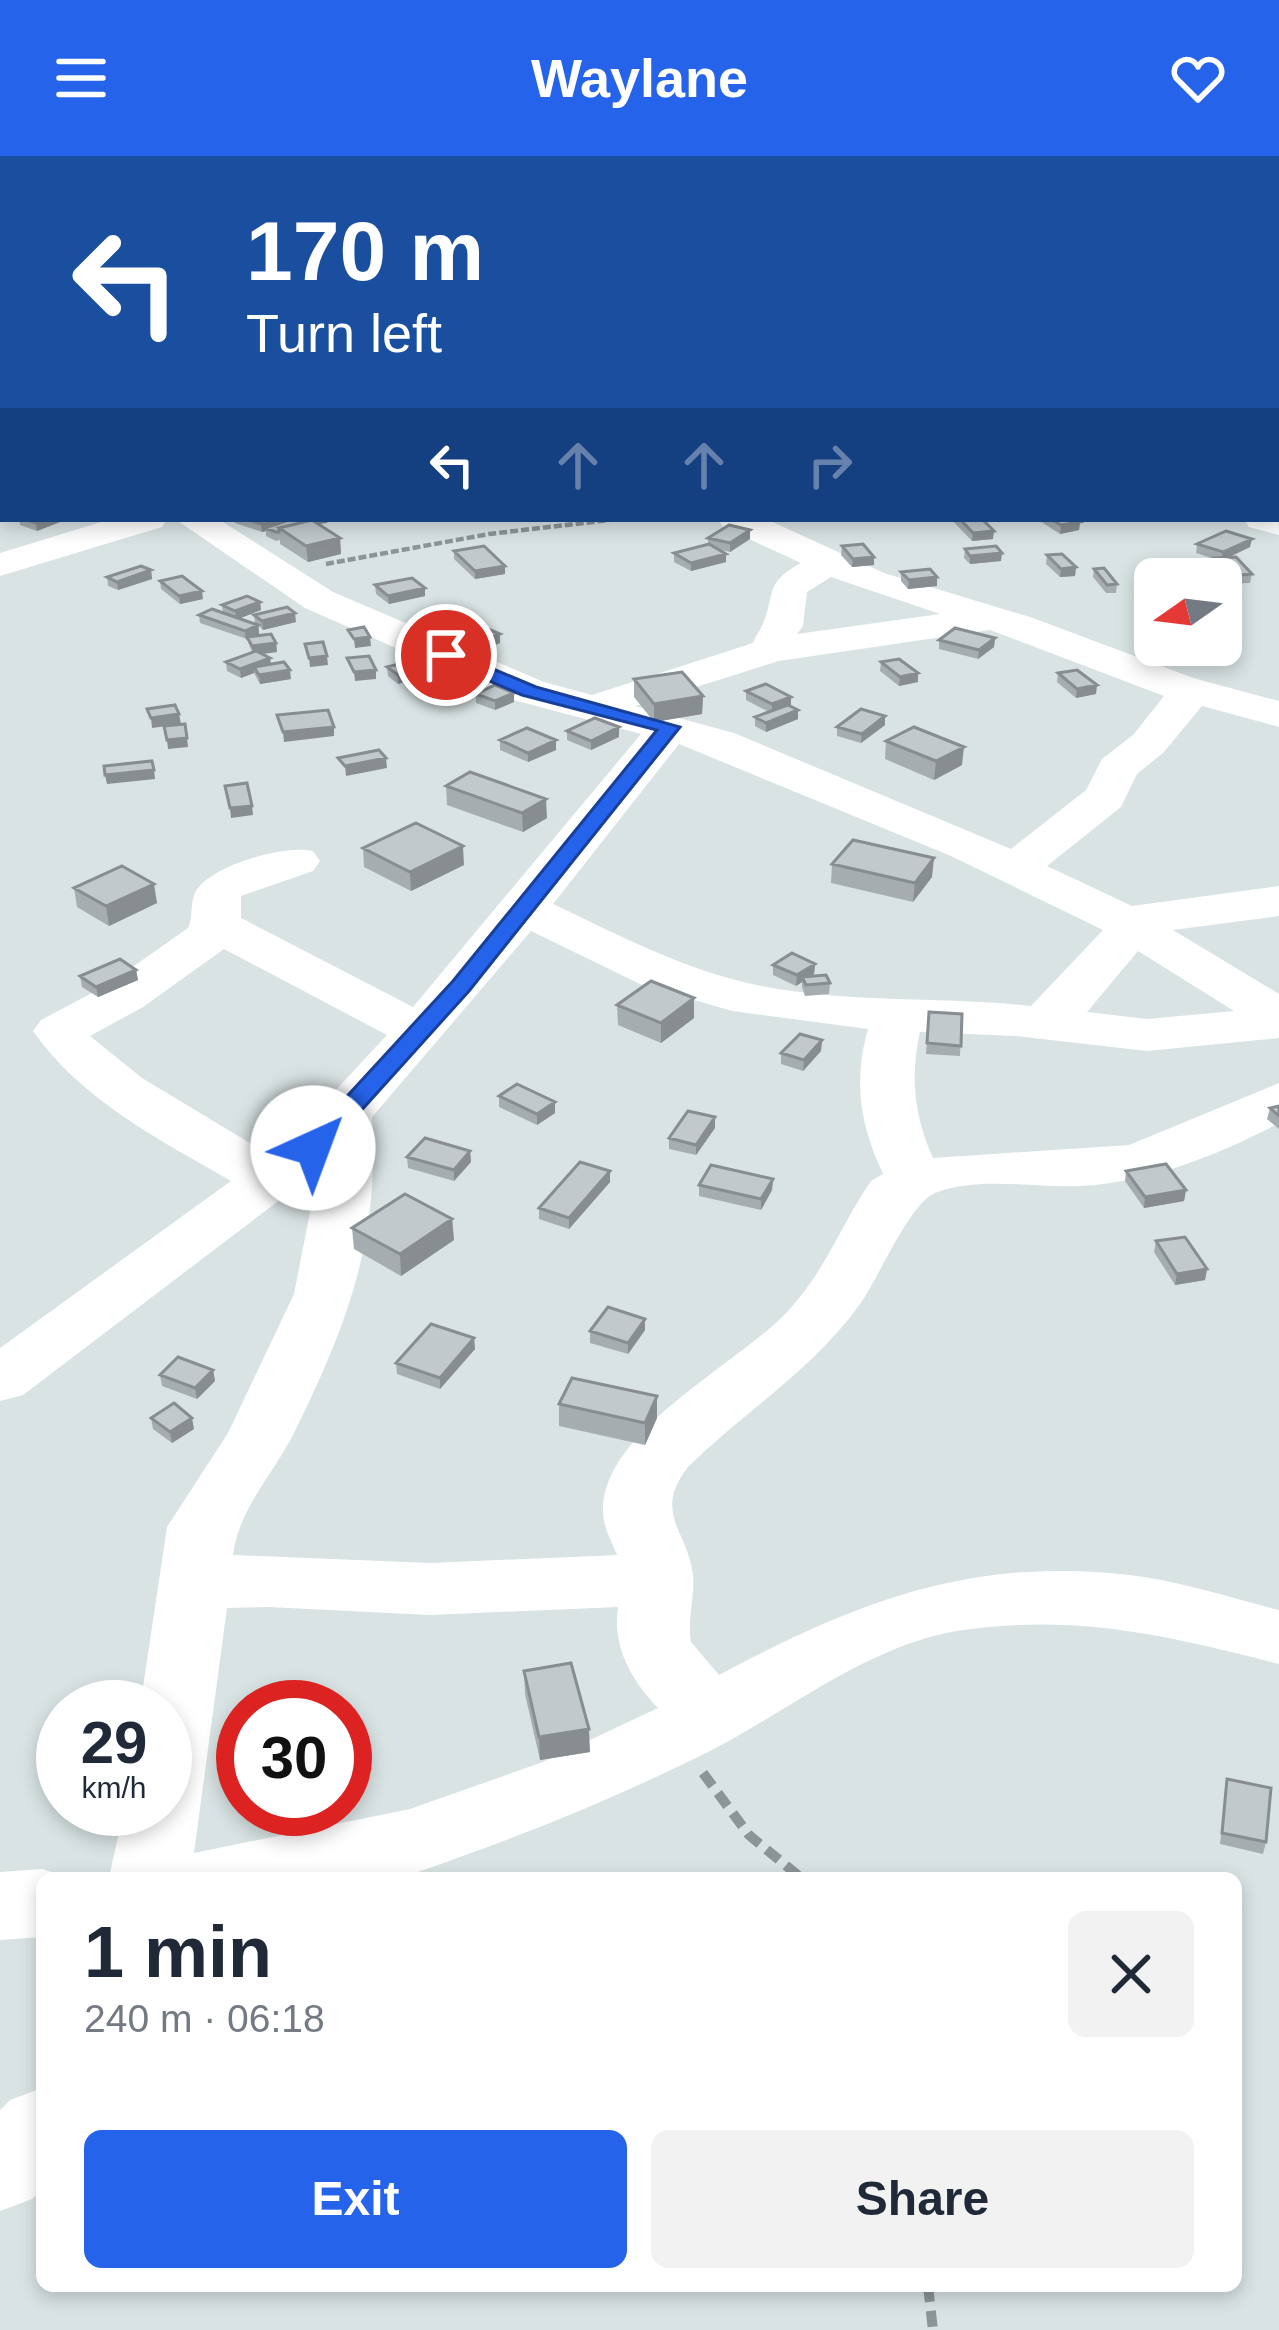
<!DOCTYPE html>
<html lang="en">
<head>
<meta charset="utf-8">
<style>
  :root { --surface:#fff; --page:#f2f2f3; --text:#1f2937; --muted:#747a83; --accent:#2563eb }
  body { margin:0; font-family:Helvetica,sans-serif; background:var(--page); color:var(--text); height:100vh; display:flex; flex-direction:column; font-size:45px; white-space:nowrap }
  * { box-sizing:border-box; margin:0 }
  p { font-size:39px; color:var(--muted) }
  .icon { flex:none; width:66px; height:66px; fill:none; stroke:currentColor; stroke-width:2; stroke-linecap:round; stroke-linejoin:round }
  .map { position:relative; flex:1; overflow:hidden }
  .details { position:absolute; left:36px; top:1716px; width:1206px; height:420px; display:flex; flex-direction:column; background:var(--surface); border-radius:18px; box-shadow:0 6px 18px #0003 }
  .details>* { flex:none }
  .banner { position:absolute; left:0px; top:0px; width:1281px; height:366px; box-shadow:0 6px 18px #0003; background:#1a4fa0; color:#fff; overflow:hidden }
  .needle { width:78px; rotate:256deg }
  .controls { position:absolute; left:1134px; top:402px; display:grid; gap:24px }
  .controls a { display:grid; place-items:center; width:108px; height:108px; border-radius:18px; background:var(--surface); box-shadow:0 6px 18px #0003; font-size:60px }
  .speed { position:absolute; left:36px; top:1524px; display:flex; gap:24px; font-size:60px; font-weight:700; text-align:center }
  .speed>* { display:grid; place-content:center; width:156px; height:156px; border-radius:50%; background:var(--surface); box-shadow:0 6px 18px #0003; line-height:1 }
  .speed small { font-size:30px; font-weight:400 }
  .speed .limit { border:18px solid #d22; background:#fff; color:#111 }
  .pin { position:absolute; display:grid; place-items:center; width:102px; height:102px; color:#fff; margin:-51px; border:6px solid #fff; border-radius:50%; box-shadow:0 3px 12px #0007 }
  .me { position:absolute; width:132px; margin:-66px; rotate:43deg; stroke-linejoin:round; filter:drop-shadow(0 0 9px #0008) }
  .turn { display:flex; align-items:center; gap:42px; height:252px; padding:0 48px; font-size:54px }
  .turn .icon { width:156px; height:156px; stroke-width:2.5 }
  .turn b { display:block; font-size:84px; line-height:102px }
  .lanes { display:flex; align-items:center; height:114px; padding:0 48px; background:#0003; justify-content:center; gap:60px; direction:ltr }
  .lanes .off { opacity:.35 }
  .round { display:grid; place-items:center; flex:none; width:126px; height:126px; border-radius:18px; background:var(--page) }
  .overview { display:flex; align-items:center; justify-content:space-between; height:204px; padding:0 48px }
  h1 { font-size:72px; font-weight:700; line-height:90px }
  .primary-button { display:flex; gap:24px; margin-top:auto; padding:24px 48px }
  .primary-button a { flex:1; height:138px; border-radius:18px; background:var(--accent); color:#fff; font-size:48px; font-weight:700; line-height:138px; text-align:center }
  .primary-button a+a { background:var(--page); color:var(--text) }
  header { display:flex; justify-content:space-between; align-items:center; height:156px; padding:0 48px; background:var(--accent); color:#fff; font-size:54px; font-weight:700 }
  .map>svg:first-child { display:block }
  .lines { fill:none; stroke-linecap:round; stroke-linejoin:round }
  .path-far1 { stroke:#8d9495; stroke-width:4.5; stroke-dasharray:8 3; stroke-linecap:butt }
  .path { stroke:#8d9495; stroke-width:10; stroke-dasharray:16 9; stroke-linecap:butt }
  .minor { fill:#fff; fill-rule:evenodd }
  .highway { fill:#fff; fill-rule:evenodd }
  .wall { fill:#a6adb0 }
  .shaded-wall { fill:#878d90 }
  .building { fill:#c1c9cd; stroke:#878d90; stroke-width:3 }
  .route { fill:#2563eb; stroke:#184099; stroke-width:3 }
</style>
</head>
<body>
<header><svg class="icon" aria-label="menu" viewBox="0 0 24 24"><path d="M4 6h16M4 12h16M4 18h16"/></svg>Waylane<svg class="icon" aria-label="heart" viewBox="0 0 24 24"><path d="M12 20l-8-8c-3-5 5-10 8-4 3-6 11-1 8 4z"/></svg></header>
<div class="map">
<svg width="1279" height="2174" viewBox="0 0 1279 2174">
  <rect width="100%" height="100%" fill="#d9e3e4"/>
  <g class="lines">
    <path class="path-far1" d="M326 408 489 378 618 363"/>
    <path class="path" d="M703 1617 749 1679 801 1722
      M928 2130 933 2174"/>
    <path class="minor" d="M14 0H44L46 3H16Z
      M922 0H974L972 3Z
      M1207 0H1235L1237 3H1209Z
      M1278 23 1279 24V40L1278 39Z
      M3 59V75L0 76V60Z
      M1278 118H1279V136H1278Z
      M0 123H3V141H0Z
      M0 266 3 267V288L0 287Z
      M1278 356 1279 379 1249 371 1244 363H1278Z
      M111 363H167L162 371 0 420V397Z
      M175 363H218L333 436 544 526 592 539 753 487C755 481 759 476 762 470 776 440 763 427 801 407L723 371 718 363H766L884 417 1033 462 1193 522 1279 545V571L1202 550 1163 597 1137 618 1121 651 1047 710 1132 750 1279 730V760L1173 774 1279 838V882L1147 895 1015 880 920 876C910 921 914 959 933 1002L1129 989 1279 927V967C1218 999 1151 1026 1080 1030 1035 1032 978 1020 935 1037 909 1048 879 1122 860 1148 813 1214 745 1255 688 1311 652 1357 688 1375 693 1419 695 1442 687 1463 691 1486L719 1519C862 1443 979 1398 1144 1421 1189 1428 1235 1443 1279 1454V1508C1168 1480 1080 1458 963 1474 871 1487 789 1555 708 1596 612 1644 514 1683 412 1718L390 1722H109L124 1653H165V1551H140L167 1371 228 1277 294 1138 318 1015 23 1239 0 1245V1192L231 1025C160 984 81 944 33 875L41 864 107 829 188 772C194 760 189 747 196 735 210 710 285 688 313 695L320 705 313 715 241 740V762L413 851 641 578 514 544 305 452ZM831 421 940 458 797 478 803 470 807 436ZM990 474 1164 540 1133 579 1102 603 1086 634 1011 693 734 577 635 550 779 505ZM679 588 951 700 1103 774 1031 850C940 840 847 848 757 829 684 814 619 779 553 748ZM531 775 640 828 732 855 868 873C853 926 860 969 883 1018L871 1025C840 1070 827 1113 787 1156 737 1209 602 1275 603 1355 603 1371 611 1384 617 1399L430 1407 233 1399C239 1352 273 1319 294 1277 347 1170 380 1083 372 961ZM224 793 387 879 293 980 268 998 142 922 90 880 143 851ZM1138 795 1234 855 1147 863 1087 856ZM269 1451 430 1459 618 1451C612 1490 631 1524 658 1552L543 1606 410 1653 194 1697 227 1452Z
      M42 1713 69 1722H42V1781L0 1784V1716Z
      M42 1932V2033L32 2043 0 2055V1954L10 1944Z"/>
    <path class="highway" d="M490 0H532L534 3H492Z
      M1278 205H1279V225H1278Z"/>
  </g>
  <path class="wall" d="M19 363H64L65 364 37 375 20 369Z
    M234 363H290L324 372 340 382 341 398 308 406 280 388V384L276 385 266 380V375L262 376 235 367Z
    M951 363H982L993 383 972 385Z
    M1037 363H1075L1080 366 1079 374 1060 378Z
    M708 382 750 383 730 396 716 393 726 398V406L691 415 674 406V397L708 389Z
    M1197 388 1250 391 1229 401 1252 418 1250 427 1228 428 1213 411 1214 403 1196 397Z
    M842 390 874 409 852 411 841 399Z
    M965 393 1001 405 970 408 964 402Z
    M454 395 505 418 475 423 454 403Z
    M1047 399 1076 411 1075 420 1060 421 1046 408Z
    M1094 413 1117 428 1116 437H1106L1093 421Z
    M151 414 152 423 118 434 108 430 107 421Z
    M901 416 937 421V430L908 433 901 425Z
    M160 425 203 443 180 448 161 433Z
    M375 429 425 440 389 448 376 438Z
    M260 446 261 454 239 462 255 467 254 459 296 466 263 474 259 470V478L253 481 276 487 277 496 262 498 270 502 271 508 291 523 260 528 254 517 241 522 227 515 226 506 252 496 247 483 200 467 199 459 223 457 222 449Z
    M455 476 500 478V487L479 495 455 485Z
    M995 482 994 491 978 503 939 493V484Z
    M881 506 918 517V526L899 530 880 515Z
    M387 511 426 520 398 528 388 520Z
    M1058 517 1096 538 1076 542 1057 526Z
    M634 523 703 540 702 558 654 566 634 541Z
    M471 528V537L441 549 423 541 422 532Z
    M746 535 798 554V563L766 576 755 570V561L769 556 746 544Z
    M514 537V546L495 554 476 547V538Z
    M885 560V569L861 587 837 580V571Z
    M619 571V581L591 594 567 584V575Z
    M500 584H556V594L528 606 500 594Z
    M886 585 962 609 934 624 885 603Z
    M446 630 547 662 523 676 447 649Z
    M363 692 464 709 411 735 364 711Z
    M832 708 932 721 913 746 831 727Z
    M74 732 157 747 109 770 77 751Z
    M815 808 814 818 810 821 830 827 829 838 805 840 802 831V826L796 830 773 819V809Z
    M136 814 138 824 98 841 82 831 80 820Z
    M617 849 694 862 661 887 618 869Z
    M929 856 962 858 960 900 926 898Z
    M822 884 821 895 803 915 781 908V897Z
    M499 940 555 946V957L537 969 499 951Z
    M1279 950V973L1267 963 1270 952Z
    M715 972 696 999 669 993V982Z
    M470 995 471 1006 454 1025 408 1012 407 1001Z
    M610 1015V1026L569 1073 539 1063V1052Z
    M1126 1015 1186 1034 1184 1045 1144 1052 1125 1025Z
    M773 1023 772 1034 761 1054 699 1040V1029Z
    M452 1063 454 1084 401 1120 354 1093 352 1072Z
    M1156 1085 1207 1113 1205 1124 1175 1129 1154 1096Z
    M645 1163V1174L628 1198 590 1187V1175Z
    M474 1182 475 1193 440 1233 397 1218 396 1207Z
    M213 1214 215 1225 197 1243 162 1230 160 1219Z
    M559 1248 657 1262 645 1289 559 1270Z
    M151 1262 194 1273 172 1287 153 1273Z
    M524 1515 590 1596 540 1604 525 1538Z
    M1227 1623 1266 1686 1263 1698 1220 1688Z"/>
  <path class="shaded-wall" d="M46 363H64L65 364 37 375 36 367Z
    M275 363H290L265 372 266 375 262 376 261 368Z
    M1080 366 1079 374 1060 378 1061 369Z
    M750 374V383L730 396V387Z
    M994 375 993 383 972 385 973 377Z
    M340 382 341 398 308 406 306 390Z
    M1252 383 1250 391 1221 405 1223 396Z
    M1002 397 1001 405 970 408V400Z
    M726 398V406L691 415V407Z
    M874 401V409L852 411 853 403Z
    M505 410V418L475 423V415Z
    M1076 411 1075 420 1060 421 1061 413Z
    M151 414 152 423 118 434 117 426Z
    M937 421V430L908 433 909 424Z
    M425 432V440L389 448 388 440Z
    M202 435 203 443 180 448 179 440Z
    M260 446 261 454 236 464 235 455Z
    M295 457 296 466 263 474 262 465Z
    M258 469 259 478 246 484 245 475Z
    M500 478V487L479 495V486Z
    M370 481 371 490 355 492 354 483Z
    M995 482 994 491 978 503 979 494Z
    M276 487 277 496 253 499 252 490Z
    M327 500 328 509 310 511 309 502Z
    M270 502 271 510 254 511V517L241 522 240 513Z
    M425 511 426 520 398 528V519Z
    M290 514 291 523 260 528 259 519Z
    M376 514V523L355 525 354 516Z
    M918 517V526L899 530 900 521Z
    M471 528V537L441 549V540Z
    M1097 529 1096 538 1076 542 1077 533Z
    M514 537V546L495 554V545Z
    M703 540 702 558 654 566V548Z
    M791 541V550L772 557V548Z
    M798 554V563L766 576V567Z
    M179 558 181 568 152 572 151 562Z
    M885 560V569L861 587 862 578Z
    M334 571V580L284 586 283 576Z
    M619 571V581L591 594V585Z
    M187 582 188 591 168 593 167 584Z
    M556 584V594L528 606V597Z
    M964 591 962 609 934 624 936 605Z
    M386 602 387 612 346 620 345 610Z
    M154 614 155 623 107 628 105 619Z
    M546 643 547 662 523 676 522 657Z
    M252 650 253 659 231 662 230 652Z
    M463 690 464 709 411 735 410 716Z
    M934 702 932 721 913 746 915 727Z
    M154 728 157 747 109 770 106 750Z
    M815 808 814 818 804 825 802 821V826L796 830 797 819Z
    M136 814 138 824 98 841 96 831Z
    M694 842V862L661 887V867Z
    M822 884 821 895 803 915 804 904Z
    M555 946V957L537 969V958Z
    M715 961V972L696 999V989Z
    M470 995 471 1006 454 1025V1014Z
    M610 1015V1026L569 1073V1062Z
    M773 1023 772 1034 761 1054V1043Z
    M1186 1034 1184 1045 1144 1052 1145 1041Z
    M452 1063 454 1084 401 1120 400 1098Z
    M1207 1113 1205 1124 1175 1129 1177 1118Z
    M645 1163V1174L628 1198V1187Z
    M474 1182 475 1193 440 1233V1222Z
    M213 1214 215 1225 197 1243 195 1232Z
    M657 1240V1262L645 1289V1267Z
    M192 1262 194 1273 172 1287 170 1276Z
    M589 1573 590 1596 540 1604 539 1581Z"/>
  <path class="building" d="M128 0H141L146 1 139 3H118Z
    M644 0H661L664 3H647Z
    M24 363H46L36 367Z
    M247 363H275L261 368Z
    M292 363H316L323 366 317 367 312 364 279 372V376H276L265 372Z
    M960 363H982L994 375 973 377Z
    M1051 363H1075L1080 366 1061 369Z
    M312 364 340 382 306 390 279 372Z
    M729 369 750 374 730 387 708 382Z
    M1226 375 1252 383 1223 396 1197 388Z
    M709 388 726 398 691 407 674 397Z
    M863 388 874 401 853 403 842 390Z
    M484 390 505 410 475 415 454 395Z
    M996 390 1002 397 970 400 965 393Z
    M1062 398 1076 411 1061 413 1047 399Z
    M1236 401 1252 418 1229 420 1214 402Z
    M141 410 151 414 117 426 107 421Z
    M1104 412 1117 428 1107 429 1094 413Z
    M930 413 937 421 909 424 901 416Z
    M182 420 202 435 179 440 160 425Z
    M412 422 425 432 388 440 375 429Z
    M247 440 260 446 235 455 222 449Z
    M287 451 295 457 262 465 254 459Z
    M212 453 258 469 245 475 199 459Z
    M476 468 500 478 479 486 455 476Z
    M364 471 370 481 354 483 348 474Z
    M955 472 995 482 979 494 939 484Z
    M271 478 276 487 252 490 247 481Z
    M323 486 327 500 309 502 305 488Z
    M256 495 270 502 240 513 226 506Z
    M369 500 376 514 354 516 347 502Z
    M899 503 918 517 900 521 881 506Z
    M415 504 425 511 398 519 387 511Z
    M284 506 290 514 259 519 254 511Z
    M1077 514 1097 529 1077 533 1058 517Z
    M682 516 703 540 654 548 634 523Z
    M452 519 471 528 441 540 422 532Z
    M766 528 791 541 772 548 746 535Z
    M495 529 514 537 495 545 476 538Z
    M175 549 179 558 151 562 147 553Z
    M788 549 798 554 766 567 755 561Z
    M861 553 885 560 862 578 837 571Z
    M328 554 334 571 283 576 277 559Z
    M595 562 619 571 591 585 567 575Z
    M185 568 187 582 167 584 164 570Z
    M914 571 964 591 936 605 886 585Z
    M527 572 556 584 528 597 500 584Z
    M379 594 386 602 345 610 338 602Z
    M152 605 154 614 105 619 104 610Z
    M470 616 546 643 522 657 446 630Z
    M247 627 252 650 230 652 225 630Z
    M416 667 463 690 410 716 363 692Z
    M853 684 934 702 915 727 832 708Z
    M122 710 154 728 106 750 74 732Z
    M792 797 815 808 797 819 773 809Z
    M120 803 136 814 96 831 80 820Z
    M826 819 830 827 806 829 802 821Z
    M651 825 694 842 661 867 617 849Z
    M929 856 962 858 961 890 927 887Z
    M800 878 822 884 804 904 781 897Z
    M517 928 555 946 537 958 499 940Z
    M1279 950V960L1270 952Z
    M688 955 715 961 696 989 669 982Z
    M425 982 470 995 454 1014 407 1001Z
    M580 1006 610 1015 569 1062 539 1052Z
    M1166 1008 1186 1034 1145 1041 1126 1015Z
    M711 1009 773 1023 761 1043 699 1029Z
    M405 1038 452 1063 400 1098 352 1072Z
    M1185 1081 1207 1113 1177 1118 1156 1085Z
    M608 1151 645 1163 628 1187 590 1175Z
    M431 1168 474 1182 440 1222 396 1207Z
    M178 1201 213 1214 195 1232 160 1219Z
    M572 1222 657 1240 645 1267 559 1248Z
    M174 1247 192 1262 170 1276 151 1262Z
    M571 1507 589 1573 539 1581 524 1515Z
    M1227 1623 1271 1632 1266 1686 1222 1677Z"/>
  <path class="route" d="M446 493 536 531 680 571 469 835 322 998H304L300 992 304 987 453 825 657 574 522 539 439 503V495Z"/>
</svg>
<div class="controls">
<a><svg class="needle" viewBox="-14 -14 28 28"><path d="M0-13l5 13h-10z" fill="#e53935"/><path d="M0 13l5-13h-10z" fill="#747a83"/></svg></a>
</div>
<div class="speed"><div>29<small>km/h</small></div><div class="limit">30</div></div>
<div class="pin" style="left:446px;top:499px;background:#d93025"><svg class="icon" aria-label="arrive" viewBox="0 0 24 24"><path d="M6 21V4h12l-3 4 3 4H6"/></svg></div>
<svg class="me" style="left:313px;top:992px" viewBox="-20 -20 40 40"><circle r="19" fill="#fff"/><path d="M0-13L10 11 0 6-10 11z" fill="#2563eb"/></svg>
<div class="banner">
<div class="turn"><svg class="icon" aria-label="left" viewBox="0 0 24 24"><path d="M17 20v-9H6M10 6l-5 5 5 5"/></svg><div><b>170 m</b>Turn left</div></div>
<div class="lanes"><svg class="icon" aria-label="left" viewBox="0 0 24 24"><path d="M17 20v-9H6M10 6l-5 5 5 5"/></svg><svg class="icon off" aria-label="ahead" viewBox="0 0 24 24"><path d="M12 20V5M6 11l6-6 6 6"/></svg><svg class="icon off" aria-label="ahead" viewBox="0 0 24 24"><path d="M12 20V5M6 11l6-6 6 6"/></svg><svg class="icon off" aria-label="right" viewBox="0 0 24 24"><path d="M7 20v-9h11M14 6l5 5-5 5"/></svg></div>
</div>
<section class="details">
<div class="overview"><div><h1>1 min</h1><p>240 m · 06:18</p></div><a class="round"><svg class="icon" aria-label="close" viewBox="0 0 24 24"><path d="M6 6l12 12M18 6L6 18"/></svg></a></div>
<div class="primary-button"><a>Exit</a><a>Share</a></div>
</section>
</div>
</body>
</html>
